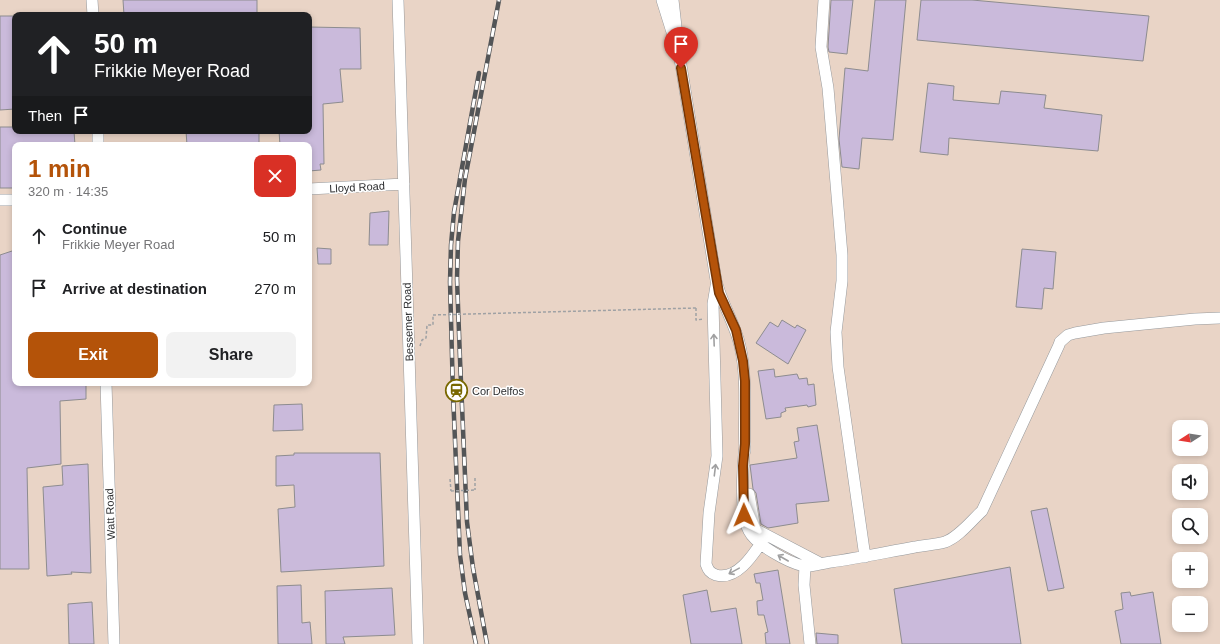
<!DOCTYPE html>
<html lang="en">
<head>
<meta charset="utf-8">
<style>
  :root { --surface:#fff; --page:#f2f2f2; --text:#202124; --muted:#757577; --accent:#b45309 }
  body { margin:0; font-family:Arial,sans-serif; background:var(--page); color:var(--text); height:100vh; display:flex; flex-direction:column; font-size:15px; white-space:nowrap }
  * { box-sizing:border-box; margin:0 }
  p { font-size:13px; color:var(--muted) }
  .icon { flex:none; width:22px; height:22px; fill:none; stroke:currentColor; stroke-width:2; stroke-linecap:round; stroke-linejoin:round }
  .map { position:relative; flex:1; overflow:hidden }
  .sheet { position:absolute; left:12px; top:142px; width:300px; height:244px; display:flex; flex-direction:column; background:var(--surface); border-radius:8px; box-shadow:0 2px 6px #0003 }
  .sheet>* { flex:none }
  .top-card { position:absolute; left:12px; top:12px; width:300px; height:122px; border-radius:8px; box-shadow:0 2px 6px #0003; background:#202124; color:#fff; overflow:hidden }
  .needle { width:26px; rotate:258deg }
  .tools { position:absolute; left:1172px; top:420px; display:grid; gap:8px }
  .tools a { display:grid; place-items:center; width:36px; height:36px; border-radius:8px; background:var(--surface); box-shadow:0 2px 6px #0003; font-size:20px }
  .pin { position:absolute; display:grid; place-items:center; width:34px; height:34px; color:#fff; margin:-41px -17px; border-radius:50% 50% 50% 0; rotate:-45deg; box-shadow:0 0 4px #0007 }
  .pin .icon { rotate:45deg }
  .me { position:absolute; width:44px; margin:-22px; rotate:359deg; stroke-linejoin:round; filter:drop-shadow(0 0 3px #0008) }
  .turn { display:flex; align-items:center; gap:14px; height:84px; padding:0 16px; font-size:18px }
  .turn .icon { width:52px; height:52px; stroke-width:2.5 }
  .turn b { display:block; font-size:28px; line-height:34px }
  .then { display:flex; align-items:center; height:38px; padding:0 16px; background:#0003; gap:8px; font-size:15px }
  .round { display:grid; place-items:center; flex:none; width:42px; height:42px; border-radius:8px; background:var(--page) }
  .summary { display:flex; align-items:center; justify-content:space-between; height:68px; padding:0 16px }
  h1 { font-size:24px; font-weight:700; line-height:30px; color:var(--accent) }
  .cta { display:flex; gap:8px; margin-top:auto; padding:8px 16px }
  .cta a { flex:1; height:46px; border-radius:8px; background:var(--accent); color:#fff; font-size:16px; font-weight:700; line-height:46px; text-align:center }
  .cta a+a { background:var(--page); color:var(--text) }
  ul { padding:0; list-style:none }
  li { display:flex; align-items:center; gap:12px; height:52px; padding:0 16px }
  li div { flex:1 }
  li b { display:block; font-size:15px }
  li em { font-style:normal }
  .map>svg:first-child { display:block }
  .industrial { fill:#e9d4c6; fill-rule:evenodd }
  .building { fill:#cabadb; stroke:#8d8c8f }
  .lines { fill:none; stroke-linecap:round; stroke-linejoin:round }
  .minor-casing { stroke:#96999c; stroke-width:12 }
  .path { stroke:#9fa1a4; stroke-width:1.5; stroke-dasharray:3 2; stroke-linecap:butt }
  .minor { stroke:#fff; stroke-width:11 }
  .rail-casing { stroke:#535557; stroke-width:4.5 }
  .rail { stroke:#fff; stroke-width:3; stroke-dasharray:9; stroke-linecap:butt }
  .path-bridge { stroke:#9fa1a4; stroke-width:1.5; stroke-dasharray:3 2; stroke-linecap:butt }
  .oneway { stroke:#a0a0a1 }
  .route-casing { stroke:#753606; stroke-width:10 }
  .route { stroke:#b45309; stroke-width:7 }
  .labels { text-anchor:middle; stroke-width:3; stroke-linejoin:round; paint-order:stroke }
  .street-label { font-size:11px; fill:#2c2d2f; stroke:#fff }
  .poi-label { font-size:11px; fill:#2c2d2f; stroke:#fff; text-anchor:start }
</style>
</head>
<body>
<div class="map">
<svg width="1220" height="644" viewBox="0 0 1220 644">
  <rect width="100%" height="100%" fill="#e0e3e6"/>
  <path class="industrial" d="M0 0H1220V644H0ZM15 15H309V131H15ZM15 145H309V383H15ZM1179 427H1201V449H1179ZM1179 471H1201V493H1179ZM1179 515H1201V537H1179ZM1179 559H1201V581H1179ZM1179 603H1201V625H1179Z"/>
  <path class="building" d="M123 0H257V15H124Z
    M831 0H853L847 54 829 52 828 47Z
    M875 0H906L893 140 862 138 859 169 842 167 839 139 845 68 868 71Z
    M921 0H972L1149 16 1143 61 917 40Z
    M0 16H15V109L0 110Z
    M309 27 360 28 361 69H340L343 102 323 104 324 164H320L321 170 309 171V145H280L279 131H309Z
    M928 83 954 86 953 100 999 104 1001 91 1046 95 1044 108 1102 115 1098 151 949 138 948 155 920 152Z
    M0 127H15V131H74L75 145H15V188H0Z
    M186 131H259V145H187Z
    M389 211 388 245H369L370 213Z
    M317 248 331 249V264H318Z
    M1022 249 1056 252 1053 289 1044 288 1042 309 1016 307Z
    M15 250V383H86V399L60 401 61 464 27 468 29 569H0V255Z
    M782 320 795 328 797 325 806 330 788 364 756 343 770 322 778 327Z
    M774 369 775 377 797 374 799 379 807 378 808 385 814 384 816 405 808 407 807 405 785 408 786 411 781 413V417L766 419 758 371Z
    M302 404 303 430 273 431 274 405Z
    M817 425 829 501 796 504 798 523 768 528 761 524 756 493 753 489 750 465 797 458 794 442 799 441 797 428Z
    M294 453H380L384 566 281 572 278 509 295 507 294 485 276 486V456L294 455Z
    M88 464 91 573 71 572 72 574 47 576 43 487 63 485 62 466Z
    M1047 508 1064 588 1048 591 1031 511Z
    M1010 567 1021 644H902L894 589Z
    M778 570 790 644H766L765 633 768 632 764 615H758L757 604V601L763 600 760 583H756L754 574Z
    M301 585 302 623 310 622 312 644H278L277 586Z
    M392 588 395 635 343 637 345 644H326L325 591Z
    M707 590 711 612 736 608 742 644H691L683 595Z
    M1130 592 1131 596 1153 592 1161 644H1121L1115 611 1123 609 1121 593Z
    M92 602 94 644H69L68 604Z
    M816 633 838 635V644H817Z"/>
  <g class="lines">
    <defs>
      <path id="minor" d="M92 0 93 15
        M398 0 418 644
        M662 0 672 32
        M673 0 679 53 716 280C721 303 735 323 740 346 748 381 743 416 745 451
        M824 0 821 47 828 88 842 255V281L836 332 838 367 865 557
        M98 131V145
        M309 189 404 184
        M0 200H15
        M716 286 713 304 717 456 709 513 706 564C708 570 710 573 716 575 738 581 755 552 765 537
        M106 383 114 644
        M745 444C743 464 739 513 749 531 756 545 789 563 804 566 813 567 822 563 831 562 859 558 887 552 915 547 924 545 935 545 945 542 959 537 971 521 982 511L1059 345 1060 342 1068 335 1075 333 1104 328 1195 319 1220 318
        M749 494 755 529 820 563
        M808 559 805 566 804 585 810 644"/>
    </defs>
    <use href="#minor" class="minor-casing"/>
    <path class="path" d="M696 308V320L704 319
      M420 346 422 340 426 338 427 325H433V315
      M475 478V490
      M450 479 451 491"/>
    <use href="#minor" class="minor"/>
    <defs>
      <path id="rail" d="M476 644 465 593 460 555 453 394 450 282 451 245 454 212 479 73
        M487 644 473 568 467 522 460 359 457 279 458 241 465 179 499 0"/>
    </defs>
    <use href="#rail" class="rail-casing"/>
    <use href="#rail" class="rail"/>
    <path class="path-bridge" d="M433 315 696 308
      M451 491 475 490"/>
  </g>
  <defs><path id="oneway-shaft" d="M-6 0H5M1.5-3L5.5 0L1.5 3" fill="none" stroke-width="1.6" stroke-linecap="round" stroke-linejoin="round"/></defs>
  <g class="oneway">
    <use href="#oneway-shaft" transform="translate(714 340) rotate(-92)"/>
    <use href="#oneway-shaft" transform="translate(715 470) rotate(-83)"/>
    <use href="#oneway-shaft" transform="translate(783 558) rotate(-150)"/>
    <use href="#oneway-shaft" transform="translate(734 571) rotate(151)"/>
  </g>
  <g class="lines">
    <defs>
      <path id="route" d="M681 68 719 293 736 330 743 361 745 381V444L743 466 744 515"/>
    </defs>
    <use href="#route" class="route-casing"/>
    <use href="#route" class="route"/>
  </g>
  <defs>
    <symbol id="station-ring" viewBox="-11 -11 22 22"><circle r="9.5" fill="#fff" stroke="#796800" stroke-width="1.5"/><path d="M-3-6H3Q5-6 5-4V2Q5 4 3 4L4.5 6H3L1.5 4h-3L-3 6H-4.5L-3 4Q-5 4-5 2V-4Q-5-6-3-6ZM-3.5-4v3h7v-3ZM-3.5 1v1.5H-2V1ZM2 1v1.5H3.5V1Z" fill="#796800"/></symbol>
  </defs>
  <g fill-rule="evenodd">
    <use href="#station-ring" x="444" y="378" width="25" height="25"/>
  </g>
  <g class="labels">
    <g class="street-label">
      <text transform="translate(357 187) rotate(-3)" y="4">Lloyd Road</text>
      <text transform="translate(408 322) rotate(-92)" y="4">Bessemer Road</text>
      <text transform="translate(110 514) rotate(-92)" y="4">Watt Road</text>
    </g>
    <g class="poi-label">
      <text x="472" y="395">Cor Delfos</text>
    </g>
  </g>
</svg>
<div class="tools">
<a><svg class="needle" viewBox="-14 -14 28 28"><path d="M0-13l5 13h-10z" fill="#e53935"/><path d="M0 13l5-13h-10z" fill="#757577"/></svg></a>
<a><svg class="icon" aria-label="sound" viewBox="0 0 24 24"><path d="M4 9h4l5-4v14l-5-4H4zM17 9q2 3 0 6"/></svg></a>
<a><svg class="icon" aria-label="search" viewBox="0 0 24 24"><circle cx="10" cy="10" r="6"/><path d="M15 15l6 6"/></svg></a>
<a>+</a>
<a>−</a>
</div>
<div class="pin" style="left:681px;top:68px;background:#d93025"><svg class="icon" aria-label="arrive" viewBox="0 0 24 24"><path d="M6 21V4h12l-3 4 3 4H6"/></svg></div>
<svg class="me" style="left:744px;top:515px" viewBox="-20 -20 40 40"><path d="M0-17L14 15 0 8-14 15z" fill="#b45309" stroke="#fff" stroke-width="4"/></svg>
<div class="top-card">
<div class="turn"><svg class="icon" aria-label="ahead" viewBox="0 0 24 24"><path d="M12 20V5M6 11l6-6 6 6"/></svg><div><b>50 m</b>Frikkie Meyer Road</div></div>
<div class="then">Then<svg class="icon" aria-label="arrive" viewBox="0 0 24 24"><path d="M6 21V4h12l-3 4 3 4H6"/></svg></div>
</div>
<section class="sheet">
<div class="summary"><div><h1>1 min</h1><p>320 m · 14:35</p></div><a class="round" style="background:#d93025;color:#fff"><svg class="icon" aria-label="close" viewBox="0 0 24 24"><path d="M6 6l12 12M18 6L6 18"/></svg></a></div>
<ul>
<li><svg class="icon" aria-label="ahead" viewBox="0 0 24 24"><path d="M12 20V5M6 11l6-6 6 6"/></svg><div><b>Continue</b><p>Frikkie Meyer Road</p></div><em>50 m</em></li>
<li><svg class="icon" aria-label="arrive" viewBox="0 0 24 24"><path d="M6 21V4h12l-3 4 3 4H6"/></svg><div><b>Arrive at destination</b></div><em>270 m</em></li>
</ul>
<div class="cta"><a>Exit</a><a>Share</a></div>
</section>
</div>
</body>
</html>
